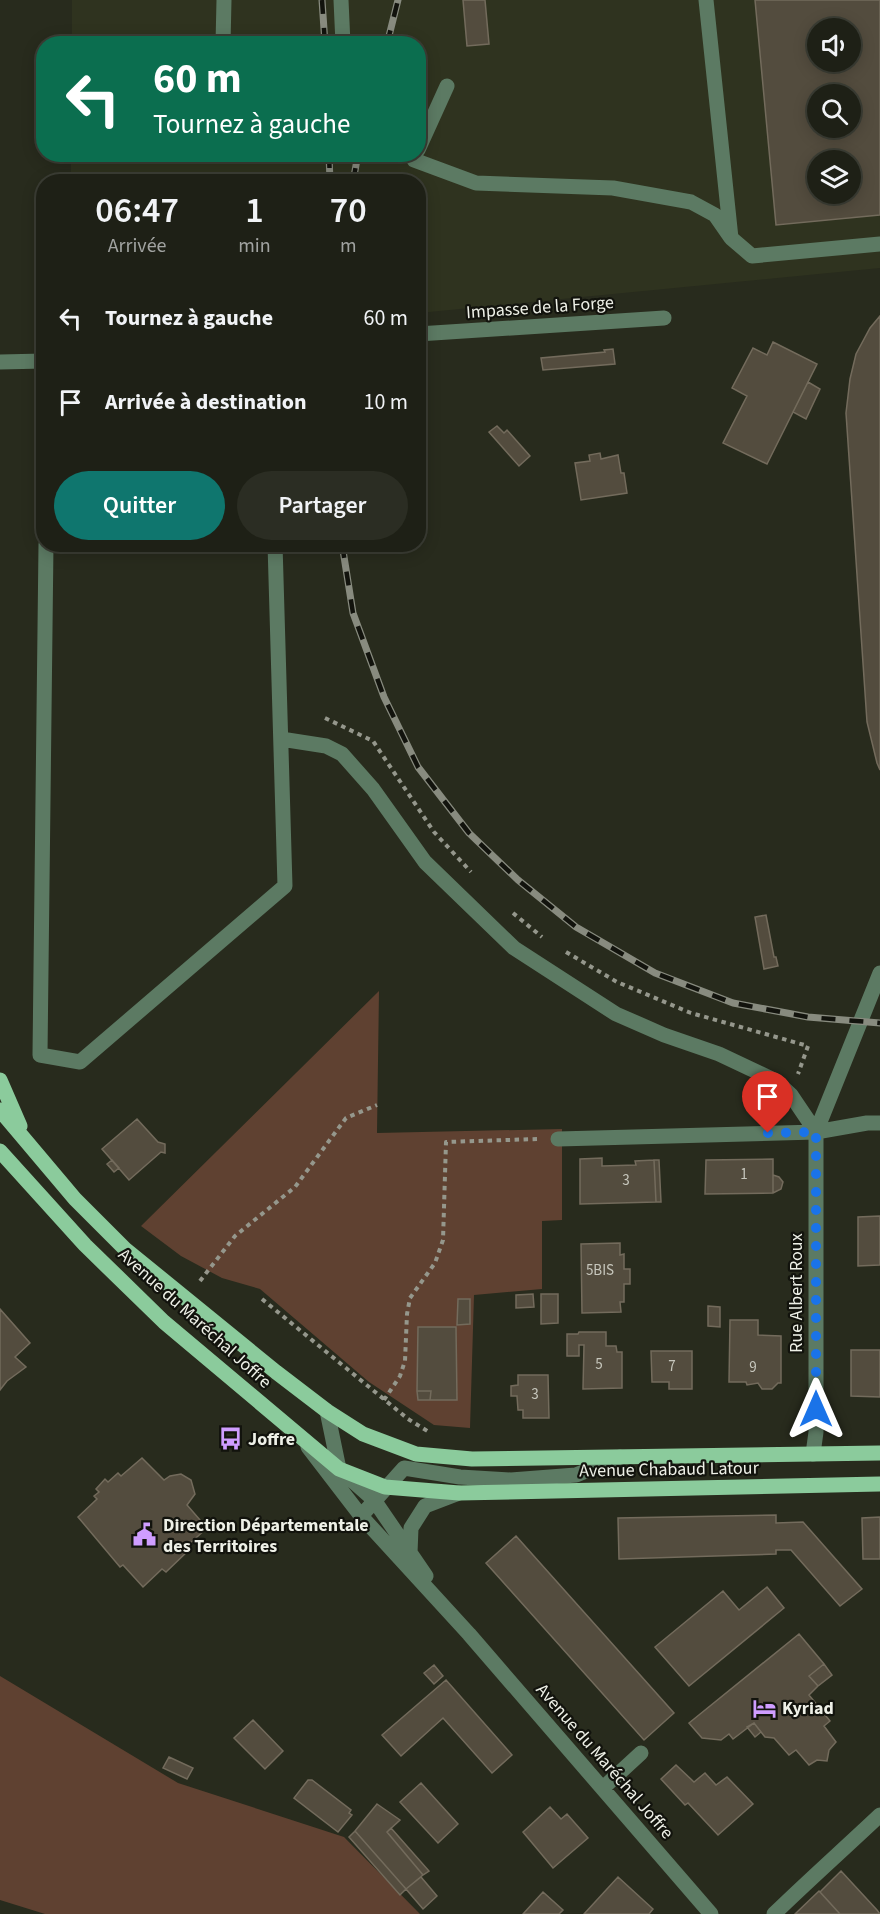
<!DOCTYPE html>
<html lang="fr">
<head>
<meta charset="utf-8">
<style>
  :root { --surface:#1e2016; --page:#2b2d23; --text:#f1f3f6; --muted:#a1a3a1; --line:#3c3e35; --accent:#0f766e }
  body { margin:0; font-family:"Source Sans 3",sans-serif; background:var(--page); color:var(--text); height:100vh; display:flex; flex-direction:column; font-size:22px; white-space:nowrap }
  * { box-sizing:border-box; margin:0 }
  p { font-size:20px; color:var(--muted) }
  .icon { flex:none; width:33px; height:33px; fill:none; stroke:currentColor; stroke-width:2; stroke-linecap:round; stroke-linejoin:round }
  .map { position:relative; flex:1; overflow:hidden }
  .drawer { position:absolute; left:36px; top:174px; width:390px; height:378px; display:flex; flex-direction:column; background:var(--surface); border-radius:24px; box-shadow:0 3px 15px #0003,0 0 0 2px var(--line) }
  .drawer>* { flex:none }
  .banner { position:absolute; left:36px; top:36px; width:390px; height:126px; border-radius:24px; box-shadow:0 3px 15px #0003,0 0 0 2px var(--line); background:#0b6e4f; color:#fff; overflow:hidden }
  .buttons { position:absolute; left:807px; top:18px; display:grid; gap:12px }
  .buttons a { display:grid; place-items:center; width:54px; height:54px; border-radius:50%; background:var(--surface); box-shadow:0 3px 15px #0003,0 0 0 2px var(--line); font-size:30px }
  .pin { position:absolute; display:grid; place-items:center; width:51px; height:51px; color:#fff; margin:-62px -26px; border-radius:50% 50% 50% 0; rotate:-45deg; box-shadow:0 0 6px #0007 }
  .pin .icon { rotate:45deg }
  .me { position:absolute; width:66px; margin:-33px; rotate:0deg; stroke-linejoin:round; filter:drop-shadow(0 0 4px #0008) }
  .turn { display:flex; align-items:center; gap:21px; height:126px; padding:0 18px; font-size:27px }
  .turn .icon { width:78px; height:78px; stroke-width:2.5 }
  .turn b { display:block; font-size:42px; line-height:51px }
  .eta { display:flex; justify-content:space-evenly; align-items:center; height:102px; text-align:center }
  .eta b { font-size:36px; font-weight:600; line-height:42px }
  .action { display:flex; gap:12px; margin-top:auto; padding:12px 18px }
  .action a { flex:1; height:69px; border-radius:36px; background:var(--accent); color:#fff; font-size:24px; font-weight:600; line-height:69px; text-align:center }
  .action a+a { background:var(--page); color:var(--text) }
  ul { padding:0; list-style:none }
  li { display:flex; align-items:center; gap:18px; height:84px; padding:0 18px }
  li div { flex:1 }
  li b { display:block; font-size:22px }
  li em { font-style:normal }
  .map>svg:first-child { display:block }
  .built { fill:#2f331f; fill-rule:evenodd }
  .green { fill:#5f4131 }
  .building { fill:#534c3e; stroke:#736b5c; stroke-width:1.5; fill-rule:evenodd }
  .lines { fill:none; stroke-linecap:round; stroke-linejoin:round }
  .path { stroke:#95978c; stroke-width:4; stroke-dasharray:4.5 4.5; stroke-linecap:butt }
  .minor { stroke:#5c7a63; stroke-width:15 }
  .major { stroke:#8bcb9c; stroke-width:15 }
  .rail-casing { stroke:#888b7f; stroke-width:7 }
  .rail { stroke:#12130d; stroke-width:4.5; stroke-dasharray:14; stroke-linecap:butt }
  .route { stroke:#1a73e8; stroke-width:10; stroke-dasharray:0 18 }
  .labels { text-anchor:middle; stroke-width:4.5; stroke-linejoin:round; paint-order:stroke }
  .number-label { font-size:15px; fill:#c7c7bd }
  .street-label { font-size:18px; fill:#eef0e7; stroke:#12130d }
  .poi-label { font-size:18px; font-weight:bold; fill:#eef0e7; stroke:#12130d; text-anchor:start }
</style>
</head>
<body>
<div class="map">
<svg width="880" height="1914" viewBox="0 0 880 1914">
  <rect width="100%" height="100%" fill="#282b1d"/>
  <path class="built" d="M72 0H880V268L419 313 418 182 71 181V155L418 154V44L72 43ZM818 28H850V62H818ZM818 94H850V128H818ZM818 160H850V194H818Z"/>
  <path class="green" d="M379 991 377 1133 562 1129V1220L542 1221V1289L474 1295 470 1428 434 1425 369 1382 260 1289 222 1278 181 1256 141 1226Z
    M0 1676 178 1783 344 1837 420 1914H45L0 1900Z"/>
  <path class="building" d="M463 0H485L489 44 467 46Z
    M755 0H880V215L776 225ZM818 28H850V62H818ZM818 94H850V128H818ZM818 160H850V194H818Z
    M880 316V770L877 763 867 722 846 413 850 379 856 354 870 328Z
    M773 342 817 364 767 464 723 443 747 396 732 388 753 348 767 355Z
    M613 349 615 364 543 370 541 358 605 352 604 350Z
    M808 382 820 389 806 419 793 412Z
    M497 426 504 433 507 430 530 456 519 466 489 432Z
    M600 453 601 459 618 455 621 473H624L627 493 581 500 575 463 590 461 589 455Z
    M766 915 774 957H776L778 966 764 969 755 917Z
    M137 1119 158 1142 165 1144V1153L161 1152 129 1180 102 1149Z
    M602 1158V1166L636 1165 635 1161 654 1160 656 1202 580 1204V1159Z
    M773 1159V1193L705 1194 706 1160Z
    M112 1160 119 1168 114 1172 107 1164Z
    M654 1160H659L661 1202H656Z
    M773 1175 779 1177 783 1182 781 1189 773 1193Z
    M880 1216V1265L858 1266V1217Z
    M620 1243V1255L624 1254V1269H630V1284H624V1302H620L621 1312 582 1313 581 1244Z
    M533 1294 534 1307 516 1308V1295Z
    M541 1294H558V1323L541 1324Z
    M458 1299H470V1324L457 1325Z
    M708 1306 720 1307V1327L708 1326Z
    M0 1309 30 1343 15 1357 26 1367 7 1381 0 1390Z
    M730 1320H758V1335L781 1336V1383H778L772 1389H762L758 1383 747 1385 746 1382H729Z
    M418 1327H456L457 1400H430L431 1391H417Z
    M579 1332H606V1346H616L617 1352H622V1388L583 1389 584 1345H579V1356H567V1334H578Z
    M851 1350H880V1397L851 1396Z
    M651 1351H692V1389H669V1382H652Z
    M518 1375H548L549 1418H523V1410H518L517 1396H511V1386L518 1385Z
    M417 1391H431L430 1400H418Z
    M142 1458 164 1480 170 1476 181 1474 191 1480 195 1494 187 1505 207 1528 187 1546 190 1549 166 1572 162 1569 143 1587 123 1565 120 1567 78 1517 97 1499 94 1496 99 1492 96 1489 105 1479 108 1482 118 1473 121 1476Z
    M776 1515V1523L803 1522 862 1589 840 1606 791 1550H776V1554L619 1559 618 1518Z
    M880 1517V1559H863L862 1518Z
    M516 1536 674 1713 644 1740 486 1563Z
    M767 1587 784 1608 689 1686 655 1647 723 1591 739 1610Z
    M799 1634 824 1664 809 1676 818 1686 809 1695 830 1721 824 1726 836 1742 829 1750 827 1761 817 1760 809 1765 796 1750 789 1755 774 1738 765 1737 754 1723 733 1739 729 1734 721 1740 702 1738 689 1723Z
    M824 1664 832 1675 818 1686 809 1676Z
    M434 1665 443 1676 434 1684 424 1673Z
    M446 1680 512 1755 492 1773 443 1718 401 1756 382 1735Z
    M253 1720 283 1751 265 1769 234 1738Z
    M754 1723 761 1732 755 1737 747 1727Z
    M169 1757 193 1768 187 1779 163 1768Z
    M676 1765 694 1782 705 1773 716 1785 727 1777 753 1804 718 1835 688 1803 685 1805 661 1779Z
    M308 1780H312L351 1810 349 1813 352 1815 338 1832 294 1798Z
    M421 1783 458 1824 438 1843 400 1802Z
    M377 1804 400 1820 387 1832 423 1875 406 1889 355 1831Z
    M550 1807 561 1819 567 1814 588 1838 553 1868 523 1832Z
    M391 1828 429 1871 423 1875 387 1832Z
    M355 1831 406 1889 400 1895 349 1837Z
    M841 1871 877 1910 880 1914H840L820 1892Z
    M421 1877 437 1896 423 1909 406 1889Z
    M618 1877 653 1909 649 1914H584Z
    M819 1891 840 1914H795Z
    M543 1892 563 1910 559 1914H523Z"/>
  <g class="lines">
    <path class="path" d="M325 718 373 741 434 832 471 872
      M513 913 542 937
      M566 952 617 982 691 1013 808 1046 798 1074
      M200 1281 235 1236 295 1187 346 1118 377 1105
      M262 1299 408 1419 429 1432
      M384 1400 400 1376 405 1361 407 1314 410 1298 435 1263 443 1240 446 1142 537 1139"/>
    <path class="minor" d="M341 0 343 44
      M706 0 731 238 752 256 880 244
      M223 44 224 0
      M418 150 447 86
      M416 154 414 160 476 183 613 188 691 202 715 215 731 238
      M418 334 664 318
      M0 362 44 361
      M46 544 40 1055 80 1062 285 886 275 544
      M281 739 326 746 342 754 373 789 425 862 514 948 616 1014 664 1035 719 1054 776 1081 791 1095 816 1132
      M558 1139 816 1132 867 1123H880
      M327 1411 339 1469 374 1500 426 1576
      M308 1447 361 1516 469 1634 711 1914
      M813 1454 816 1432V1132L880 973
      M361 1516 404 1468 460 1477 511 1480 576 1475 620 1457
      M410 1553 411 1528 425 1506 459 1493
      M603 1788 641 1753
      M774 1914C809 1880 845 1848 880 1815"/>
    <path class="major" d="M0 1080 20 1126
      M0 1110 75 1199 125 1249 276 1372 327 1411 363 1434 416 1454 472 1459 880 1453
      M0 1151 85 1245 164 1322 339 1469 385 1487 459 1493 880 1484"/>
    <defs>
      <path id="rail" d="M322 0 325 44
        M387 44 398 0
        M329 154 330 182
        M353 182 358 154
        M342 544 353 613 384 697 418 767 469 833 518 880 576 927 655 973 733 1003 808 1017 880 1023"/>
    </defs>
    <use href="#rail" class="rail-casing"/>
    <use href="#rail" class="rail"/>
  </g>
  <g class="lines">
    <path class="route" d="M768 1133 816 1132V1409"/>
  </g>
  <defs>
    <symbol id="bus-bare" viewBox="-9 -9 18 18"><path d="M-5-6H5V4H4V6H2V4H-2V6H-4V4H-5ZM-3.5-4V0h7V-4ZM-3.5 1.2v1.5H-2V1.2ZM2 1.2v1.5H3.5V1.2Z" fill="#cf9dff" stroke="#12130d" stroke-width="2.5" paint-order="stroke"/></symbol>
    <symbol id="civic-bare" viewBox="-9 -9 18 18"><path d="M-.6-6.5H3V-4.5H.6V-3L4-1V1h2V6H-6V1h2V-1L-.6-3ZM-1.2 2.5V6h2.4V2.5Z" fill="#cf9dff" stroke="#12130d" stroke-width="2.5" paint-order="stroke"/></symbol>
    <symbol id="hotel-bare" viewBox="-9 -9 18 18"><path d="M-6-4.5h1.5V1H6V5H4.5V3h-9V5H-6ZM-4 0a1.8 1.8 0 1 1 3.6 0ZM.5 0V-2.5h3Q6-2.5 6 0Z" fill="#cf9dff" stroke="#12130d" stroke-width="2.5" paint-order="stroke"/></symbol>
  </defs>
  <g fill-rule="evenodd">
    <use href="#bus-bare" x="214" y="1422" width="33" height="33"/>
    <use href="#civic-bare" x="128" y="1518" width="33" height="33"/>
    <use href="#hotel-bare" x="748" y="1692" width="33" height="33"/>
  </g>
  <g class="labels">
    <g class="number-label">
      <text x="744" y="1179">1</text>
      <text x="626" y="1185">3</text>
      <text x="600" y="1275">5BIS</text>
      <text x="599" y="1369">5</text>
      <text x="672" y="1371">7</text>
      <text x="753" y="1372">9</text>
      <text x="535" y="1399">3</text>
    </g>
    <g class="street-label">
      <text transform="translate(540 307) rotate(-4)" y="6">Impasse de la Forge</text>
      <text transform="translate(796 1293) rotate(-90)" y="6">Rue Albert Roux</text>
      <text transform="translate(195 1318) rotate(42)" y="6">Avenue du Maréchal Joffre</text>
      <text transform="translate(669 1469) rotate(-1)" y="6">Avenue Chabaud Latour</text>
      <text transform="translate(605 1761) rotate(49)" y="6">Avenue du Maréchal Joffre</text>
    </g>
    <g class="poi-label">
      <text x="248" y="1445">Joffre</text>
      <text x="163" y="1531">Direction Départementale<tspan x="163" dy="21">des Territoires</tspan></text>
      <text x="782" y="1714">Kyriad</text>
    </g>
  </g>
</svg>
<div class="buttons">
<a><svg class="icon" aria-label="sound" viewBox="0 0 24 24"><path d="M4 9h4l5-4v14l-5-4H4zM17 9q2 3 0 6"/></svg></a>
<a><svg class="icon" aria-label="search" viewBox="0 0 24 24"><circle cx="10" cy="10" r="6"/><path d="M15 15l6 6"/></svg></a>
<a><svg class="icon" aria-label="layers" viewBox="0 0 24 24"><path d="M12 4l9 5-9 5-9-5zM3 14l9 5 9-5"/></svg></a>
</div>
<div class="pin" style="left:768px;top:1133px;background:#d93025"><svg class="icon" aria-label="arrive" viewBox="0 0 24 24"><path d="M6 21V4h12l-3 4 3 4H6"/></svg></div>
<svg class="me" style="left:816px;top:1409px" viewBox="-20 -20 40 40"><path d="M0-17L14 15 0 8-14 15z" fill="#1a73e8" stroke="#fff" stroke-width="4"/></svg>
<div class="banner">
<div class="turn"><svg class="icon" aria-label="left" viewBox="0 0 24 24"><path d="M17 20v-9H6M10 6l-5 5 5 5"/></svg><div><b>60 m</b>Tournez à gauche</div></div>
</div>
<section class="drawer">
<div class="eta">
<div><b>06:47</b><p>Arrivée</p></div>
<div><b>1</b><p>min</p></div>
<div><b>70</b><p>m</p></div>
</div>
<ul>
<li><svg class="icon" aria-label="left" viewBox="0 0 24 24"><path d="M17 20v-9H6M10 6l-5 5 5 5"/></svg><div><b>Tournez à gauche</b></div><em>60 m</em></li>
<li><svg class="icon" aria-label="arrive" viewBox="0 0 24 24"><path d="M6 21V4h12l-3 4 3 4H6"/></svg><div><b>Arrivée à destination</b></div><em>10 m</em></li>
</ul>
<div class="action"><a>Quitter</a><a>Partager</a></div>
</section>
</div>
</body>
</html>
